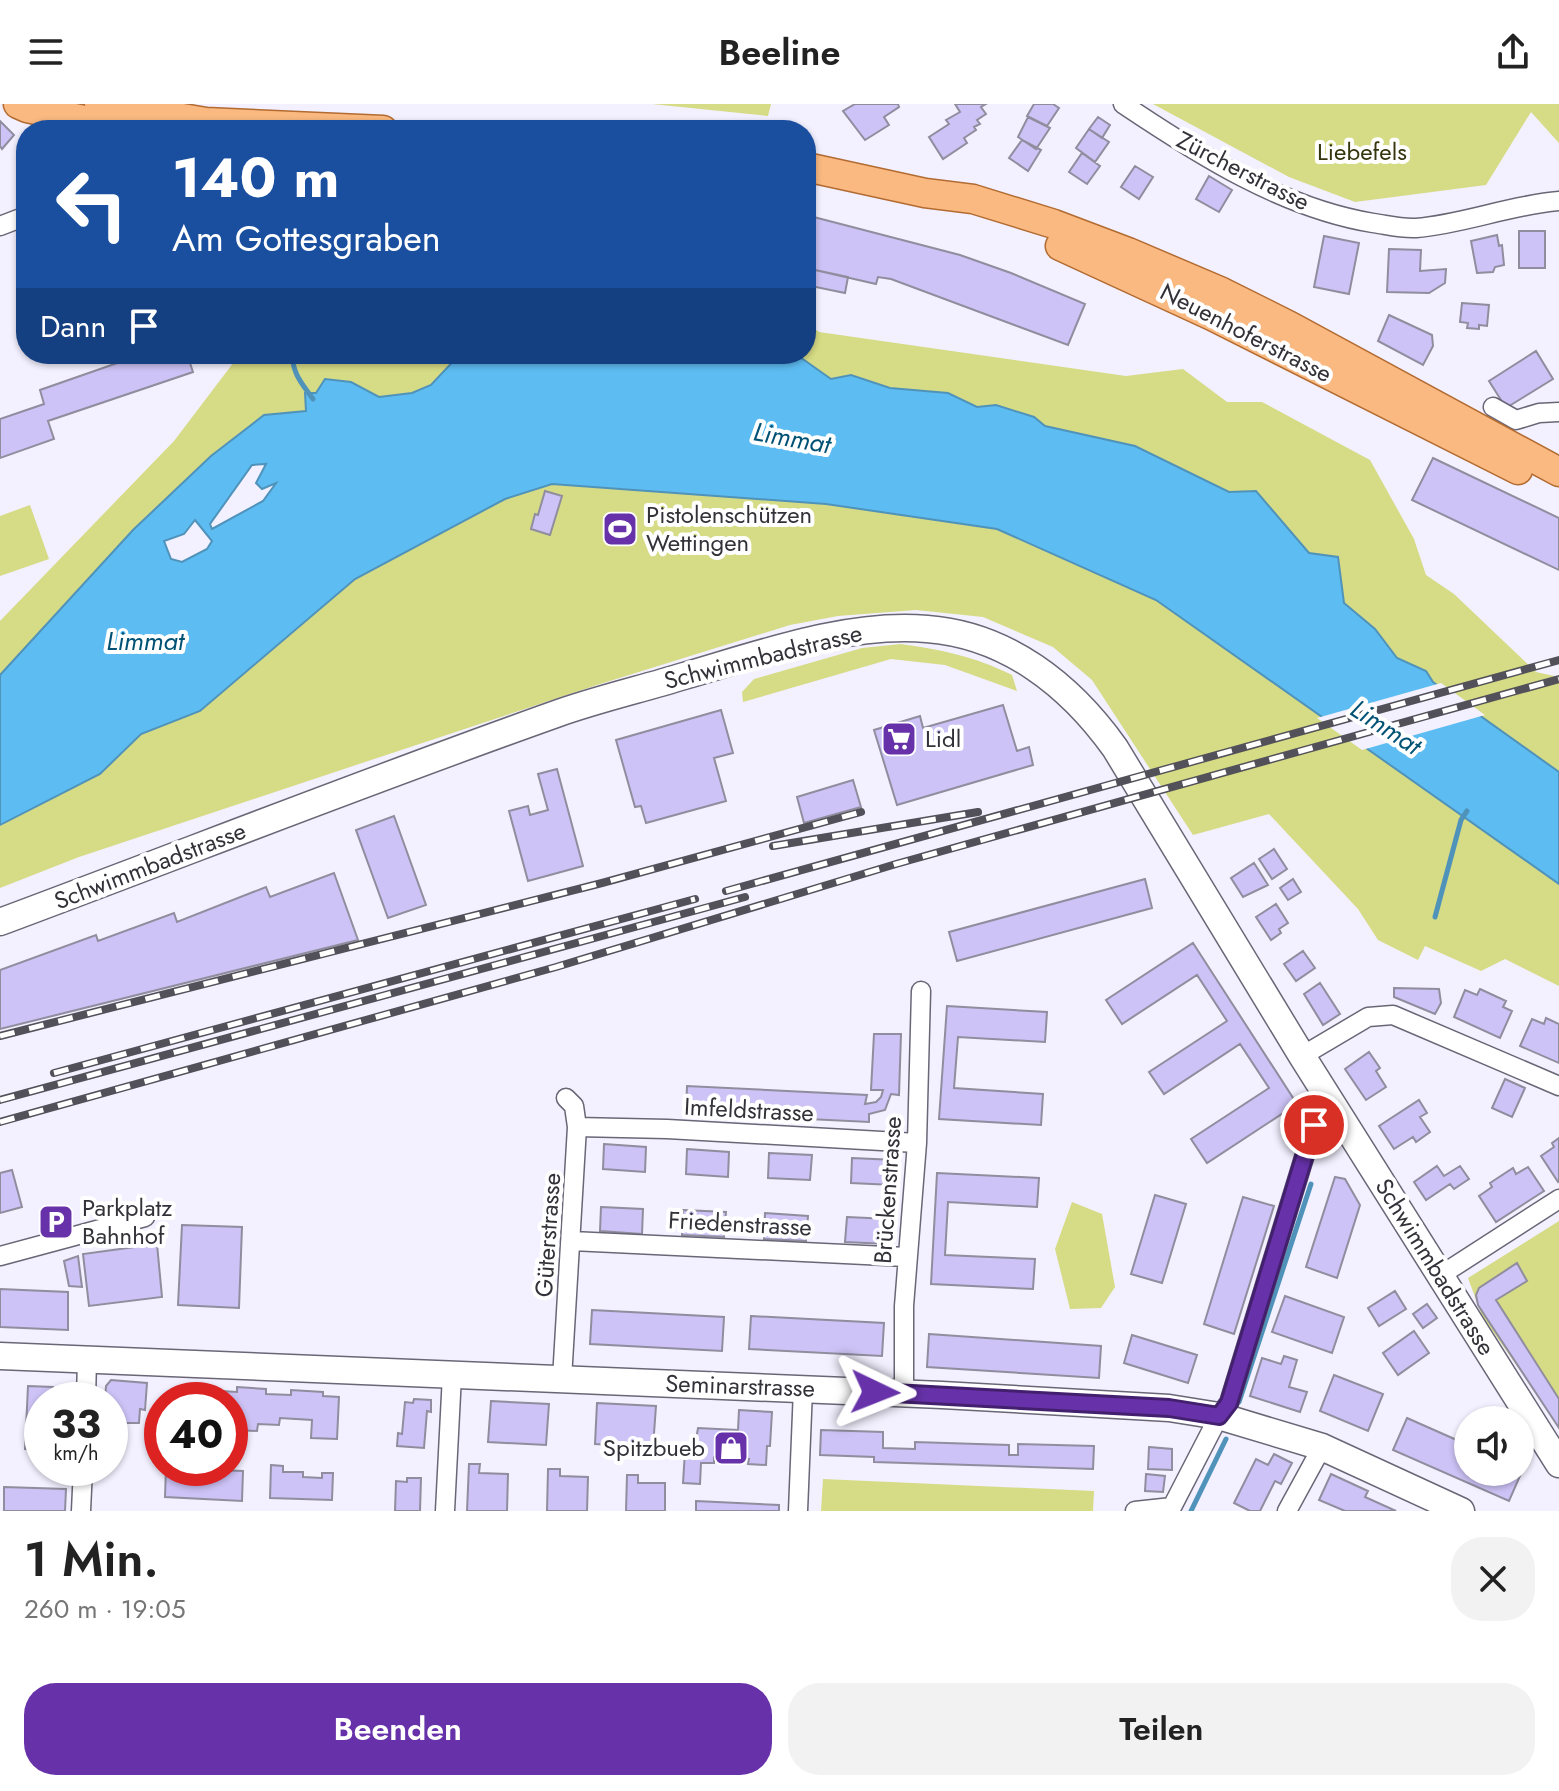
<!DOCTYPE html>
<html lang="de">
<head>
<meta charset="utf-8">
<style>
  :root { --surface:#fff; --page:#f2f2f2; --text:#222; --muted:#767676; --accent:#6732a9 }
  body { margin:0; font-family:Jost,sans-serif; background:var(--page); color:var(--text); height:100vh; display:flex; flex-direction:column; font-size:30px; white-space:nowrap }
  * { box-sizing:border-box; margin:0 }
  p { font-size:26px; color:var(--muted) }
  .icon { flex:none; width:44px; height:44px; fill:none; stroke:currentColor; stroke-width:2; stroke-linecap:round; stroke-linejoin:round }
  .map { position:relative; height:1407px; overflow:hidden }
  .panel { display:flex; flex-direction:column; background:var(--surface); flex:1 }
  .panel>* { flex:none }
  .guide { position:absolute; left:16px; top:16px; width:800px; height:244px; border-radius:32px; box-shadow:0 2px 6px #0004; background:#1a4fa0; color:#fff; overflow:hidden }
  .fabs { position:absolute; left:1454px; top:1302px; display:grid; gap:16px }
  .fabs a { display:grid; place-items:center; width:80px; height:80px; border-radius:50%; background:var(--surface); box-shadow:0 2px 6px #0004; font-size:40px }
  .speed { position:absolute; left:24px; top:1278px; display:flex; gap:16px; font-size:40px; font-weight:700; text-align:center }
  .speed>* { display:grid; place-content:center; width:104px; height:104px; border-radius:50%; background:var(--surface); box-shadow:0 2px 6px #0004; line-height:1 }
  .speed small { font-size:20px; font-weight:400 }
  .speed .limit { border:12px solid #d22; background:#fff; color:#111 }
  .pin { position:absolute; display:grid; place-items:center; width:68px; height:68px; color:#fff; margin:-34px; border:4px solid #fff; border-radius:50%; box-shadow:0 2px 8px #0007 }
  .me { position:absolute; width:88px; margin:-44px; rotate:92deg; stroke-linejoin:round; filter:drop-shadow(0 0 6px #0008) }
  .turn { display:flex; align-items:center; gap:28px; height:168px; padding:0 24px; font-size:36px }
  .turn .icon { width:104px; height:104px; stroke-width:2.5 }
  .turn b { display:block; font-size:56px; line-height:68px }
  .then { display:flex; align-items:center; height:76px; padding:0 24px; background:#0003; gap:16px; font-size:30px }
  .round { display:grid; place-items:center; flex:none; width:84px; height:84px; border-radius:32px; background:var(--page) }
  .summary { display:flex; align-items:center; justify-content:space-between; height:136px; padding:0 24px }
  h1 { font-size:48px; font-weight:600; line-height:60px }
  .primary-button { display:flex; gap:16px; margin-top:auto; padding:16px 24px }
  .primary-button a { flex:1; height:92px; border-radius:32px; background:var(--accent); color:#fff; font-size:32px; font-weight:600; line-height:92px; text-align:center }
  .primary-button a+a { background:var(--page); color:var(--text) }
  header { display:flex; justify-content:space-between; align-items:center; height:104px; padding:0 24px; background:var(--surface); font-size:36px; font-weight:600 }
  .map>svg:first-child { display:block }
  .green { fill:#d6db85 }
  .water { fill:#5dbcf2; stroke:#5093ba; stroke-width:2; fill-rule:evenodd }
  .pier { fill:#f3f0ff }
  .lines { fill:none; stroke-linecap:round; stroke-linejoin:round }
  .stream { stroke:#5093ba; stroke-width:5 }
  .building { fill:#cdc3f6; stroke:#908d9e; stroke-width:2 }
  .street-casing { stroke:#696676; stroke-width:21 }
  .secondary-casing { stroke:#696676; stroke-width:29 }
  .primary-casing { stroke:#b26b31; stroke-width:31 }
  .street { stroke:#fff; stroke-width:18 }
  .secondary { stroke:#fff; stroke-width:26 }
  .primary { stroke:#fab981; stroke-width:28 }
  .rail-casing { stroke:#525159; stroke-width:8 }
  .rail { stroke:#fff; stroke-width:5; stroke-dasharray:15; stroke-linecap:butt }
  .route-casing { stroke:#43206e; stroke-width:20 }
  .route { stroke:#6732a9; stroke-width:14 }
  .labels { text-anchor:middle; stroke-width:8; stroke-linejoin:round; paint-order:stroke }
  .park-label { font-size:24px; fill:#35360d; stroke:#fff }
  .street-label { font-size:24px; fill:#333239; stroke:#fff }
  .poi-label { font-size:24px; fill:#333239; stroke:#fff; text-anchor:start }
  .water-label { font-size:26px; font-style:italic; fill:#005275; stroke:#fff }
</style>
</head>
<body>
<header><svg class="icon" aria-label="menu" viewBox="0 0 24 24"><path d="M4 6h16M4 12h16M4 18h16"/></svg>Beeline<svg class="icon" aria-label="share" viewBox="0 0 24 24"><path d="M12 15V3M7 8l5-5 5 5M5 13v7h14v-7"/></svg></header>
<div class="map">
<svg width="1559" height="1407" viewBox="0 0 1559 1407">
  <rect width="100%" height="100%" fill="#f3f0ff"/>
  <path class="green" d="M652 0H771L768 12Z
    M1153 0H1559V39L1531 8 1486 81 1355 98 1289 73Z
    M806 219 819 228 1126 272 1183 265 1227 298H1262L1370 356 1414 435 1426 471 1454 490 1536 568 1559 573V668L1433 578 1426 567 1397 554 1375 525 1344 499 1338 453 1309 449 1256 387 1229 388 1135 342 1045 322 1034 313 996 301 977 303 948 289 890 284 851 271 831 275 792 250H806Z
    M240 250H460L431 281 412 289 379 293 351 278 307 307 264 311 211 352 133 426 0 571V517L174 337Z
    M552 380 826 400 997 425 1156 496 1559 780V882L1505 855 1481 867 1425 842 1418 856 1378 836 1358 805 1269 710 1193 731 1092 576 1053 543 983 513 916 506 838 512 790 521 597 581 79 753 0 784V721L100 670 141 630 200 607 355 475 505 395Z
    M30 401 49 455 0 472V412Z
    M901 540C943 546 973 552 1012 571L1017 587 945 561 891 555 743 598 742 588 754 575 862 544Z
    M1072 1098 1102 1110 1115 1183 1101 1204 1070 1205 1055 1145Z
    M1559 1117V1322L1482 1212 1468 1174Z
    M823 1375 1094 1387 1093 1407H821Z"/>
  <path class="water" d="M460 250 797 251 831 275 851 271 890 284 948 289 977 303 996 301 1034 313 1045 322 1135 342 1229 388 1256 387 1309 449 1338 453 1344 499 1375 525 1397 554 1426 567 1433 578 1559 668V780L1156 496 997 425 826 400 552 380 505 395 355 475 200 607 141 630 100 670 0 721V571L133 426 211 352 264 311 306 307 305 289H316L325 275 351 278 379 293 412 289 431 281ZM266 360 256 379 262 385 276 379 263 397 212 425 210 420 252 361ZM195 416 212 437 207 445 182 458 171 455 164 437 184 430Z"/>
  <path class="pier" d="M1441 579 1485 611 1362 646 1317 614Z"/>
  <g class="lines">
    <path class="stream" d="M293 250C291 268 303 281 313 295
      M1435 813 1461 716 1467 707
      M1239 1298 1311 1080
      M1191 1407 1226 1335"/>
  </g>
  <path class="building" d="M855 0H898L899 3 884 13 889 21 865 36 843 7Z
    M955 0H986L981 3 986 10 977 16 980 20 974 23 976 26 964 34 967 39 943 55 929 33 949 20 946 16 960 8Z
    M1034 0H1053L1059 4 1047 22 1027 12Z
    M1028 13 1050 24 1036 45 1018 33Z
    M1098 13 1110 21 1102 34 1089 25Z
    M0 17 14 31 2 45 0 42Z
    M1089 25 1109 38 1095 58 1076 44Z
    M1022 36 1041 46 1028 67 1009 54Z
    M1082 49 1100 62 1087 80 1069 68Z
    M1135 62 1153 73 1139 95 1121 83Z
    M1209 72 1232 86 1219 108 1196 95Z
    M806 111 960 151 1011 169 1085 200 1068 241 891 175 878 173 876 180 806 164Z
    M1519 127H1545V164H1519Z
    M1497 131 1499 142 1502 141 1504 161 1495 163 1493 168 1477 169 1471 137Z
    M1324 132 1359 139 1349 190 1314 183Z
    M1389 145 1421 146 1420 167 1446 165 1445 179 1429 189 1387 188Z
    M806 164 848 173 845 189 806 181Z
    M1462 199 1489 201 1487 222 1479 221V225L1467 224 1468 219 1460 218Z
    M1389 211 1432 231 1433 242 1423 261 1378 237Z
    M1536 247 1553 275 1506 304 1489 277Z
    M143 250H187L193 268 48 317 54 335 0 354V315L44 300 40 286Z
    M1433 354 1559 414V466L1412 396Z
    M545 387 562 392 550 431 531 425 535 410 538 411Z
    M1003 601 1017 647 1029 643 1033 661 897 701 874 626 920 612 923 624Z
    M721 606 733 649 714 654 726 697 646 719 641 702 635 703 616 636Z
    M557 665 583 762 528 777 509 707 528 702 530 711 548 706 538 670Z
    M853 676 861 703 804 719 797 693Z
    M394 712 426 801 388 814 356 726Z
    M1274 745 1287 765 1272 775 1259 755Z
    M1254 759 1268 781 1243 793 1231 774Z
    M334 769 358 836 0 925V866L96 831 98 837 174 809 177 818 266 783 270 793Z
    M1145 775 1152 804 957 857 949 828Z
    M1293 775 1301 788 1288 796 1280 784Z
    M1276 800 1288 819 1279 825 1281 829 1271 836 1256 813Z
    M1193 839 1297 1000 1207 1059 1191 1035 1269 984 1240 940 1164 990 1149 968 1227 917 1197 871 1122 920 1106 896Z
    M1303 847 1315 864 1296 877 1284 860Z
    M1320 879 1340 910 1323 921 1304 890Z
    M1394 884 1439 885 1441 899 1435 910 1394 893Z
    M1480 885 1506 897 1503 903 1512 907 1500 934 1454 913 1465 886 1477 891Z
    M947 902 1047 908 1045 938 958 933 954 984 1043 990 1041 1021 939 1015Z
    M1546 914 1559 920V959L1520 942 1532 915 1544 920Z
    M874 930H901L899 991 891 990 885 1006 869 1010V1018L686 1009 687 982 867 991 865 1000 876 998 881 993 883 986H871Z
    M1369 948 1380 964 1376 967 1386 983 1366 996 1345 965Z
    M1505 975 1525 984 1512 1013 1492 1004Z
    M1419 996 1427 1009 1420 1013 1430 1028 1416 1038 1413 1033 1394 1045 1379 1022Z
    M1559 1034V1077L1558 1078 1541 1052 1554 1043 1552 1039Z
    M604 1040 646 1043 645 1068 603 1065Z
    M687 1045 729 1048 728 1073 686 1070Z
    M769 1049 812 1051 810 1076 768 1074Z
    M852 1054 895 1056 893 1081 851 1079Z
    M1437 1062 1444 1072 1460 1062 1469 1075 1454 1085 1450 1080 1426 1096 1414 1078Z
    M1528 1063 1544 1087 1496 1118 1479 1092 1492 1083 1490 1079 1513 1064 1516 1070Z
    M12 1066 22 1103 0 1109V1069Z
    M937 1069 1039 1074 1037 1103 948 1098 945 1151 1035 1155 1033 1185 931 1180Z
    M1335 1073 1345 1075 1360 1101 1337 1174 1306 1163Z
    M1155 1091 1186 1100 1162 1179 1131 1170Z
    M1243 1093 1274 1102 1234 1230 1204 1220Z
    M601 1103 643 1105 642 1130 600 1127Z
    M683 1106 726 1108 724 1133 682 1131Z
    M765 1109 808 1112 806 1137 764 1135Z
    M847 1113 889 1115 887 1140 845 1138Z
    M182 1121 242 1123 239 1204 178 1201Z
    M157 1140 162 1193 89 1202 83 1150Z
    M78 1152 82 1183 69 1182 64 1157Z
    M1517 1159 1527 1177 1496 1196 1559 1295V1324L1478 1201 1476 1191 1479 1184Z
    M0 1185 68 1188V1226L0 1223Z
    M1395 1187 1406 1205 1379 1222 1368 1204Z
    M1285 1192 1344 1213 1332 1249 1272 1228Z
    M1427 1200 1437 1214 1423 1224 1413 1210Z
    M592 1206 724 1213 722 1247 590 1240Z
    M751 1212 884 1219 882 1252 749 1245Z
    M1414 1227 1429 1249 1398 1271 1383 1249Z
    M929 1230 1101 1242 1099 1274 927 1263Z
    M1132 1231 1197 1251 1188 1279 1124 1259Z
    M1284 1252 1297 1256 1289 1283 1307 1288 1300 1308 1250 1292 1262 1254 1281 1260Z
    M1334 1271 1383 1290 1368 1327 1320 1307Z
    M111 1276 147 1279 145 1306 140 1305 139 1319H110V1296H105L106 1282Z
    M28 1282 53 1283V1287H61L60 1296H42V1346L25 1345Z
    M237 1283 266 1285V1290L291 1291V1286L323 1288V1292L339 1293 337 1335 311 1334 312 1316 280 1314 279 1321 258 1320 257 1327 235 1326 236 1314H230V1296H204L205 1286 237 1288Z
    M414 1295 431 1296V1308L427 1307 424 1344 397 1342 398 1329 402 1330 405 1298 413 1299Z
    M491 1297 549 1300 546 1341 488 1338Z
    M597 1299 656 1302 653 1343 595 1340Z
    M739 1306 772 1308 770 1342H767L766 1361 748 1360 749 1355 714 1353V1359H701L700 1380 683 1379 685 1347H694L698 1324 738 1326Z
    M1407 1314 1468 1341V1368H1520V1364L1523 1365 1509 1397 1393 1346Z
    M821 1326 883 1328V1344L915 1345V1338L1009 1341V1351H1018V1340L1094 1342 1093 1365 874 1358V1353L820 1351Z
    M1149 1343 1172 1345V1366L1148 1365Z
    M1274 1350 1292 1359 1281 1380 1275 1377 1260 1407H1250L1234 1399 1256 1355 1268 1361Z
    M469 1360H480L479 1369 508 1370 507 1407H467Z
    M271 1361 283 1362V1368H303V1373L322 1374V1369H333L332 1396 270 1394Z
    M166 1364 243 1367 242 1397 165 1393Z
    M548 1365H560V1372L588 1373 587 1407H547Z
    M1146 1370 1165 1372 1163 1388 1145 1387Z
    M1331 1370 1368 1387 1365 1393 1396 1407H1345L1319 1396Z
    M627 1371H638V1379H665V1407H626Z
    M407 1374H421L420 1407H395L396 1377 407 1378Z
    M4 1383 66 1385 65 1407H4Z
    M696 1397 779 1401V1407H696Z"/>
  <g class="lines">
    <defs>
      <path id="street" d="M1123 0C1199 51 1282 104 1373 119 1387 121 1402 125 1416 124 1464 120 1510 101 1559 97
        M0 122 26 112
        M1493 303 1516 316 1539 309 1559 308
        M1302 952 1368 913 1393 911 1559 982
        M577 1023 667 1025 917 1039
        M572 1137 906 1153
        M0 1152 145 1113
        M1441 1171 1559 1095
        M562 1275 577 1023 574 1002 566 994
        M904 1289V1202L917 1039 921 887
        M86 1296 87 1255
        M81 1407 83 1364
        M445 1407 452 1271
        M798 1407 803 1285
        M1135 1407 1172 1403 1219 1312 1229 1299 1314 1021
        M1287 1407 1322 1343"/>
      <path id="secondary" d="M0 818C185 749 370 676 556 610 598 595 642 585 684 572 760 550 848 518 927 525 1007 531 1070 581 1115 644L1302 952 1559 1360
        M0 1252 942 1291 1169 1304 1219 1312 1322 1343 1461 1407"/>
      <path id="primary" d="M18 0 27 4 127 25
        M99 0 206 18 383 26
        M806 63 925 89 973 95 1054 120 1128 148 1222 188 1290 222 1559 368
        M1060 142 1212 212 1518 366"/>
    </defs>
    <use href="#street" class="street-casing"/>
    <use href="#secondary" class="secondary-casing"/>
    <use href="#primary" class="primary-casing"/>
    <use href="#street" class="street"/>
    <use href="#secondary" class="secondary"/>
    <use href="#primary" class="primary"/>
    <defs>
      <path id="rail" d="M773 742 978 708
        M726 787 1559 556
        M0 932 602 779 861 708
        M54 969 695 795
        M0 996 745 793
        M0 1018 556 863 896 760 1559 575"/>
    </defs>
    <use href="#rail" class="rail-casing"/>
    <use href="#rail" class="rail"/>
  </g>
  <g class="lines">
    <defs>
      <path id="route" d="M875 1288 1169 1304 1219 1312 1229 1299 1314 1021"/>
    </defs>
    <use href="#route" class="route-casing"/>
    <use href="#route" class="route"/>
  </g>
  <defs>
    <symbol id="stadium-square" viewBox="-11 -11 22 22"><rect x="-9" y="-9" width="18" height="18" rx="4" fill="#6732a9" stroke="#fff"/><path d="M0-5a6.5 5 0 1 0 0 10a6.5 5 0 1 0 0-10ZM-3.5-1.8h7v3.6h-7Z" fill="#fff"/></symbol>
    <symbol id="supermarket-square" viewBox="-11 -11 22 22"><rect x="-9" y="-9" width="18" height="18" rx="4" fill="#6732a9" stroke="#fff"/><path d="M-6-5.5h2.5l.6 2H6L4.5 2H-2.5L-4.4-4H-6ZM-1.5 3.2a1.3 1.3 0 1 0 .1 0ZM3 3.2a1.3 1.3 0 1 0 .1 0Z" fill="#fff"/></symbol>
    <symbol id="parking-square" viewBox="-11 -11 22 22"><rect x="-9" y="-9" width="18" height="18" rx="4" fill="#6732a9" stroke="#fff"/><path d="M-3.5-5.5H1a3.5 3.5 0 0 1 0 7H-1V5.5H-3.5ZM-1-3.4V-.6H.8a1.4 1.4 0 0 0 0-2.8Z" fill="#fff"/></symbol>
    <symbol id="shop-square" viewBox="-11 -11 22 22"><rect x="-9" y="-9" width="18" height="18" rx="4" fill="#6732a9" stroke="#fff"/><path d="M-5-2.5h2.3a2.7 3.5 0 0 1 5.4 0H5L5.5 6h-11ZM-1.5-2.5h3a1.5 2.3 0 0 0-3 0Z" fill="#fff"/></symbol>
  </defs>
  <g fill-rule="evenodd">
    <use href="#stadium-square" x="600" y="405" width="40" height="40"/>
    <use href="#supermarket-square" x="879" y="615" width="40" height="40"/>
    <use href="#parking-square" x="36" y="1098" width="40" height="40"/>
    <use href="#shop-square" x="711" y="1324" width="40" height="40"/>
  </g>
  <g class="labels">
    <g class="park-label">
      <text x="1362" y="56">Liebefels</text>
    </g>
    <g class="street-label">
      <text transform="translate(1243 67) rotate(27)" y="8">Zürcherstrasse</text>
      <text transform="translate(1246 229) rotate(27)" y="8">Neuenhoferstrasse</text>
      <text transform="translate(763 553) rotate(-14)" y="8">Schwimmbadstrasse</text>
      <text transform="translate(150 762) rotate(-21)" y="8">Schwimmbadstrasse</text>
      <text transform="translate(749 1006) rotate(3)" y="8">Imfeldstrasse</text>
      <text transform="translate(888 1086) rotate(-86)" y="8">Brückenstrasse</text>
      <text transform="translate(740 1120) rotate(3)" y="8">Friedenstrasse</text>
      <text transform="translate(548 1131) rotate(-86)" y="8">Güterstrasse</text>
      <text transform="translate(1435 1163) rotate(58)" y="8">Schwimmbadstrasse</text>
      <text transform="translate(740 1282) rotate(2)" y="8">Seminarstrasse</text>
    </g>
    <g class="poi-label">
      <text x="646" y="419">Pistolenschützen<tspan x="646" dy="28">Wettingen</tspan></text>
      <text x="925" y="643">Lidl</text>
      <text x="82" y="1112">Parkplatz<tspan x="82" dy="28">Bahnhof</tspan></text>
      <text x="705" y="1352" text-anchor="end">Spitzbueb</text>
    </g>
    <g class="water-label">
      <text transform="translate(792 334) rotate(10)" y="9">Limmat</text>
      <text x="145" y="546">Limmat</text>
      <text transform="translate(1386 623) rotate(33)" y="9">Limmat</text>
    </g>
  </g>
</svg>
<div class="fabs">
<a><svg class="icon" aria-label="sound" viewBox="0 0 24 24"><path d="M4 9h4l5-4v14l-5-4H4zM17 9q2 3 0 6"/></svg></a>
</div>
<div class="speed"><div>33<small>km/h</small></div><div class="limit">40</div></div>
<div class="pin" style="left:1314px;top:1021px;background:#d93025"><svg class="icon" aria-label="arrive" viewBox="0 0 24 24"><path d="M6 21V4h12l-3 4 3 4H6"/></svg></div>
<svg class="me" style="left:875px;top:1288px" viewBox="-20 -20 40 40"><path d="M0-17L14 15 0 8-14 15z" fill="#6732a9" stroke="#fff" stroke-width="4"/></svg>
<div class="guide">
<div class="turn"><svg class="icon" aria-label="left" viewBox="0 0 24 24"><path d="M17 20v-9H6M10 6l-5 5 5 5"/></svg><div><b>140 m</b>Am Gottesgraben</div></div>
<div class="then">Dann<svg class="icon" aria-label="arrive" viewBox="0 0 24 24"><path d="M6 21V4h12l-3 4 3 4H6"/></svg></div>
</div>
</div>
<section class="panel">
<div class="summary"><div><h1>1 Min.</h1><p>260 m · 19:05</p></div><a class="round"><svg class="icon" aria-label="close" viewBox="0 0 24 24"><path d="M6 6l12 12M18 6L6 18"/></svg></a></div>
<div class="primary-button"><a>Beenden</a><a>Teilen</a></div>
</section>
</body>
</html>
